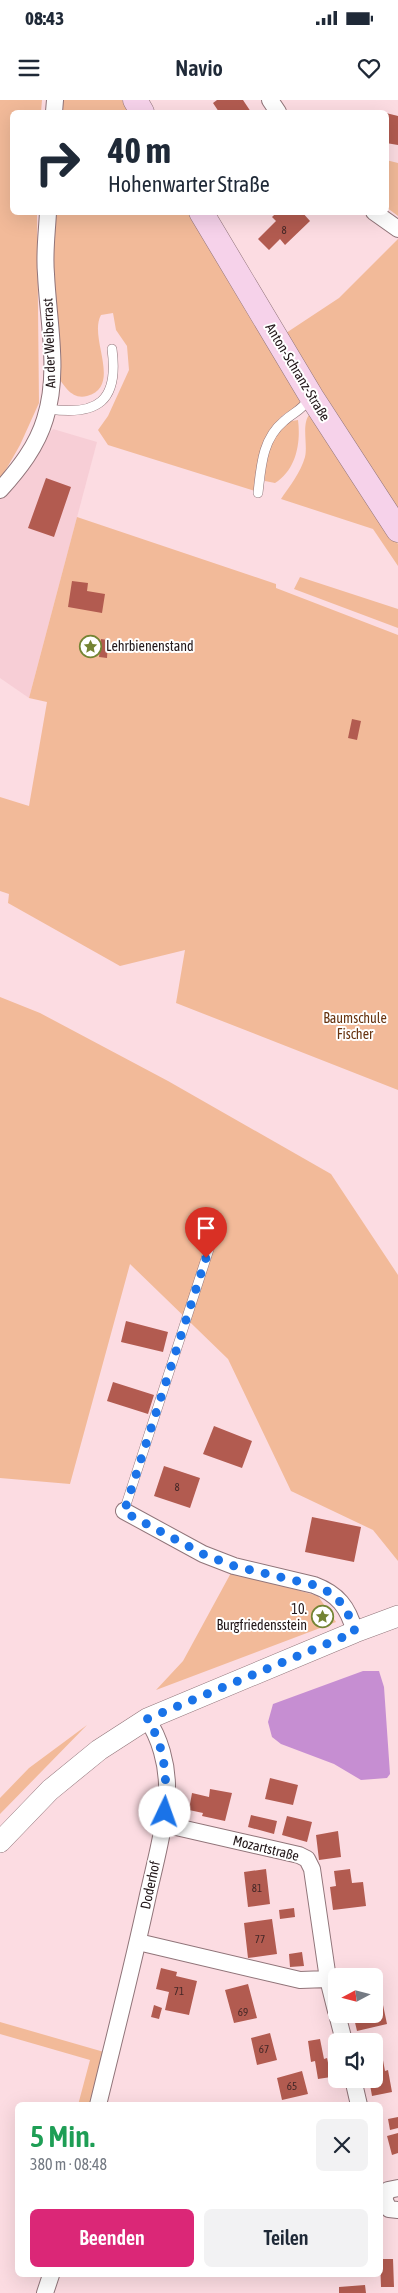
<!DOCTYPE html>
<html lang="de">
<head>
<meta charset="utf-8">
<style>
  :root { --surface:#fff; --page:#f2f2f3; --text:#1f2937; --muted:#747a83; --accent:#db2777 }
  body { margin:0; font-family:"Asap Condensed",sans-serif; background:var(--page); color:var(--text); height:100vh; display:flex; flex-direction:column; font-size:19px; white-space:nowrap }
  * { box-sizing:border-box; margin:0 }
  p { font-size:16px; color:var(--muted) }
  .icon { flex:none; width:28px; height:28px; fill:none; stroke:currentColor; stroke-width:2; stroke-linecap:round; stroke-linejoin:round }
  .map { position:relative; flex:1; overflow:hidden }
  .panel { position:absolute; left:15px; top:2002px; width:368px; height:175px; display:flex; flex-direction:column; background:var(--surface); border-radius:8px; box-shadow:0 5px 20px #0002 }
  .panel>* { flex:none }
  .banner { position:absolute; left:10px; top:10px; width:379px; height:105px; border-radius:8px; box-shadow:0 5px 20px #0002; background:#fff; color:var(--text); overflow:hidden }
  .needle { width:32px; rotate:263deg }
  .controls { position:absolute; left:328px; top:1868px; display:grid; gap:10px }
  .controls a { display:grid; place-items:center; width:55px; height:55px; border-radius:8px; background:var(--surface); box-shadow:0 5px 20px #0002; font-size:25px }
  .pin { position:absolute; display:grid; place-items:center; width:42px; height:42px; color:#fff; margin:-51px -21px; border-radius:50% 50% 50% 0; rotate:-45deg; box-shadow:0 0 5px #0007 }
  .pin .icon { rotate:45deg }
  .me { position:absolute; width:55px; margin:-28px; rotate:3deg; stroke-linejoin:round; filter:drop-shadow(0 0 4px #0008) }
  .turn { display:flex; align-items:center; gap:18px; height:105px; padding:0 15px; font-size:22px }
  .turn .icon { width:65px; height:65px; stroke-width:2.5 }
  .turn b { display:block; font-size:35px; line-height:42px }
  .round { display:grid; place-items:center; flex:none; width:52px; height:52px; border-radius:8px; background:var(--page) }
  .head { display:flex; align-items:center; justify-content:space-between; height:85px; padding:0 15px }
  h1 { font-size:30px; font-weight:600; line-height:38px; color:#1e9e55 }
  .cta { display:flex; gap:10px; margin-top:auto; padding:10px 15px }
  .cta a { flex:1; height:58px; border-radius:8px; background:var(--accent); color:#fff; font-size:20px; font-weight:600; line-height:58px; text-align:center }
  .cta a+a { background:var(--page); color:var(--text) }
  .status { display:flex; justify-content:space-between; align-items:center; height:35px; padding:0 25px; background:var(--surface); direction:ltr }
  .status svg { height:14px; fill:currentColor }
  header { display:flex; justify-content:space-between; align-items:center; height:65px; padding:0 15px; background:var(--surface); font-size:22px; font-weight:600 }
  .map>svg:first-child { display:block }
  .built { fill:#f7ced6 }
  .green { fill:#f2ba99 }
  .water { fill:#c68ed2 }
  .building { fill:#b25b50 }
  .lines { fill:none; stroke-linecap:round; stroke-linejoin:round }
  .service-casing { stroke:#907479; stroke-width:10 }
  .minor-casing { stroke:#907479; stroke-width:18 }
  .tertiary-casing { stroke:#907479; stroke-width:22 }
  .secondary-casing { stroke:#907479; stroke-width:25 }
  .service { stroke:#fff; stroke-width:9 }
  .minor { stroke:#fff; stroke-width:16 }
  .tertiary { stroke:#fff; stroke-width:21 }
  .secondary { stroke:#f6d2ea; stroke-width:24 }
  .route { stroke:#1a73e8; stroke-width:9; stroke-dasharray:0 16.2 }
  .labels { text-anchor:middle; stroke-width:4; stroke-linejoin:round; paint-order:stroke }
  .number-label { font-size:11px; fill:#462827 }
  .street-label { font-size:14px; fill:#221719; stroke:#fff }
  .poi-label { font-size:14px; fill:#221719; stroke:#fff; text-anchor:start }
  .park-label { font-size:14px; fill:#673410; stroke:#fff }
</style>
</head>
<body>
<div class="status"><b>08:43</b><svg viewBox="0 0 49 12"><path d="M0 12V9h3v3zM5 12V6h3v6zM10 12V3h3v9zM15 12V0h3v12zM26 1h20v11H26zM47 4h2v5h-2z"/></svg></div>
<header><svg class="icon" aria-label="menu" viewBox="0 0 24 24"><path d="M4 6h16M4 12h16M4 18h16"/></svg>Navio<svg class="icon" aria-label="heart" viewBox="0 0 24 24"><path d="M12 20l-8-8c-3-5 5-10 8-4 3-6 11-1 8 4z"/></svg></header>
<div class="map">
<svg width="398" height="2193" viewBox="0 0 398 2193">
  <rect width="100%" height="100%" fill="#fcdce2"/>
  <path class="built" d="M53 329 97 342 29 598 0 578V394Z"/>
  <path class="green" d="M0 0H42L41 12H12V112L37 113 39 303 20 345 0 380Z
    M61 0H122L129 12H61Z
    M386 60 398 63V116L386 107Z
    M53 113H189L301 301C296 310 286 311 280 318 261 342 261 363 255 391L108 345 98 330 108 316 129 270 127 246 116 230 113 213 101 215C88 238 123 286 87 296 72 300 64 286 57 275L51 141Z
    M398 139V412L378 384 286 233 339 198Z
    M310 314 398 444V466L373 429 281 399C289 387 301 372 305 357 308 345 301 323 310 314Z
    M298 320C301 343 296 370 275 383L265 381C262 351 269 346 286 322Z
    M77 417 276 484V488L398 535V990L176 903 185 850 120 866 8 803 9 794 0 791V697L29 706 47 602 29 598Z
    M300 477 398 509V528L294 489Z
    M0 897 40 913 168 981 331 1074 398 1175V1461L373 1430 291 1391 228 1259 130 1164 70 1384 0 1378Z
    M232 1471 318 1496 336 1522 156 1590 183 1561Z
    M87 1625 0 1714V1698L29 1668Z
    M0 1922 104 1952 90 2005H78L90 1960 0 1934Z"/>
  <path class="water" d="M363 1571H379L384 1587 390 1674 387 1678 361 1680 334 1664 281 1644 272 1637 268 1622 273 1604Z"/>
  <path class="building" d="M217 0H243L251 12H219L213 3Z
    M386 13 398 16V45L386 43Z
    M277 112H302L310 121 285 145 280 139 269 150 258 139 276 121 272 117Z
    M46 378 71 387 54 437 28 428Z
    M72 481 88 483 87 491 105 494 102 513 68 507Z
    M101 539 108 540 107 558 99 557Z
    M352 619 361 621 357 640 348 638Z
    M126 1221 168 1232 163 1252 121 1242Z
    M113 1282 154 1295 148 1314 107 1301Z
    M214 1326 252 1341 242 1368 203 1354Z
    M164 1366 200 1378 190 1408 154 1396Z
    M312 1417 361 1427 354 1462 305 1452Z
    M270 1678 298 1685 293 1705 265 1699Z
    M210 1689 232 1693 225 1721 202 1716 203 1713 189 1710 192 1693 209 1697Z
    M251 1715 277 1721 274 1734 248 1727Z
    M287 1716 312 1722 307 1742 282 1735Z
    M338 1731 341 1757 319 1760 316 1735Z
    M266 1769 270 1804 248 1807 244 1772Z
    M350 1769 352 1783 363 1782 366 1806 333 1810 330 1787 336 1786 334 1771Z
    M294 1808 295 1817 280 1819 279 1810Z
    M272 1819 277 1854 248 1858 244 1823Z
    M302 1852 304 1866 290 1867 289 1854Z
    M161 1868 177 1872 176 1876 197 1881 189 1915 165 1910 169 1892 156 1889Z
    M248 1884 257 1918 234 1923 225 1890Z
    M154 1905 162 1908 159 1919 151 1917Z
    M383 1905 387 1924 357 1931 353 1914H374V1907Z
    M270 1933 277 1960 257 1965 251 1938Z
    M320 1939 324 1959 327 1958 331 1977 318 1979 315 1961 311 1962 308 1941Z
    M382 1955 385 1971 388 1970 392 1992 372 1996 369 1979H374V1957Z
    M302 1971 308 1994 282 2000 277 1978Z
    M398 2017V2028L390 2030 388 2019Z
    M398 2033V2053L392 2055 387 2036Z
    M380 2159H393L394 2187H381Z
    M365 2185 366 2193H339V2187Z"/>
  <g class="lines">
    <defs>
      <path id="service" d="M49 309C98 316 119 301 112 249
        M258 393C261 367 262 339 284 321 295 311 300 312 310 298
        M124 1411 212 1140"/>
      <path id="minor" d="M270 0 278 12
        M54 12 55 0
        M374 112 398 129
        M0 390C19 369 37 346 45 319 60 273 48 221 46 174 44 153 47 133 48 112
        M124 1411 203 1454 234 1466 314 1485C338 1494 348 1507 355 1532
        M163 1724 299 1755 307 1759 312 1769 328 1879 336 1911
        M138 1842 300 1880 328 1879
        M337 1914 344 1941
        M353 1979 359 2005
        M98 2005C115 1935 133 1865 148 1795 156 1759 166 1724 167 1687 167 1664 160 1638 147 1619
        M398 2088 388 2090 384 2099 389 2109 398 2110
        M45 2193 51 2175"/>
      <path id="tertiary" d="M0 1742 50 1690 99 1650 147 1619 355 1532 398 1516"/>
      <path id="secondary" d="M135 0 142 12
        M201 112 311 296 398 430"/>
    </defs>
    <use href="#service" class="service-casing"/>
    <use href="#minor" class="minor-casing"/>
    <use href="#tertiary" class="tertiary-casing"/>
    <use href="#secondary" class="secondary-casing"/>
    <use href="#service" class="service"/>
    <use href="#minor" class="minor"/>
    <use href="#tertiary" class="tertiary"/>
    <use href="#secondary" class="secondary"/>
  </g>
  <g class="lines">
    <path class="route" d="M165 1712C167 1680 166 1647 147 1619L355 1532C347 1507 338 1494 314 1485L234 1466 203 1454 124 1412 206 1158"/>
  </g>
  <defs>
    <symbol id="sight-ring" viewBox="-11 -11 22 22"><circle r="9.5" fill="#fff" stroke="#748433" stroke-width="1.5"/><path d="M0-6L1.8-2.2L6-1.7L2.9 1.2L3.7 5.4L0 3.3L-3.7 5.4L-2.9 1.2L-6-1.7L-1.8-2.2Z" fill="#748433"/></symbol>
  </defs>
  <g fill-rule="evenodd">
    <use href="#sight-ring" x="78" y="534" width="25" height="25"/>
    <use href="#sight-ring" x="310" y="1504" width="25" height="25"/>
  </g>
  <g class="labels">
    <g class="number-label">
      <text x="284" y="134">8</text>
      <text x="177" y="1391">8</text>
      <text x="257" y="1792">81</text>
      <text x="260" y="1843">77</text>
      <text x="179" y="1895">71</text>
      <text x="243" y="1916">69</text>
      <text x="264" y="1953">67</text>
      <text x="292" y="1990">65</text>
    </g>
    <g class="street-label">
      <text transform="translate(49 243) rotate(-92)" y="5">An der Weiberrast</text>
      <text transform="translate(298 272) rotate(59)" y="5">Anton-Schranz-Straße</text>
      <text transform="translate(266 1748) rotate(14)" y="5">Mozartstraße</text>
      <text transform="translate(150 1785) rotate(-78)" y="5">Doderhof</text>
    </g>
    <g class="poi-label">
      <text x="106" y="551">Lehrbienenstand</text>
      <text x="307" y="1514" text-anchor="end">10.<tspan x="307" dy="16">Burgfriedensstein</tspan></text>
    </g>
    <g class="park-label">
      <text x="355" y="923">Baumschule<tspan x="355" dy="16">Fischer</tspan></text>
    </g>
  </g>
</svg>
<div class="controls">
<a><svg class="needle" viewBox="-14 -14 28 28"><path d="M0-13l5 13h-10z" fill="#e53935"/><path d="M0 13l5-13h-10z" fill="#747a83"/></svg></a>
<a><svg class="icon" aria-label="sound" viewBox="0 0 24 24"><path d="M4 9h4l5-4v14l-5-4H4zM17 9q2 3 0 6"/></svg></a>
</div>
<div class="pin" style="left:206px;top:1158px;background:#d93025"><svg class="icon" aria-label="arrive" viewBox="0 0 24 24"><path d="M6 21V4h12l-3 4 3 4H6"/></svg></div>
<svg class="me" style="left:165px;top:1712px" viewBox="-20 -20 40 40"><circle r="19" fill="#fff"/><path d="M0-13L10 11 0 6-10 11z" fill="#1a73e8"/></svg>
<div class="banner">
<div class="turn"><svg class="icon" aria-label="right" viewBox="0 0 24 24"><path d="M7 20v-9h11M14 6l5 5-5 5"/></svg><div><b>40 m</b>Hohenwarter Straße</div></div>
</div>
<section class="panel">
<div class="head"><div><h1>5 Min.</h1><p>380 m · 08:48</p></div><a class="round"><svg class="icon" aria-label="close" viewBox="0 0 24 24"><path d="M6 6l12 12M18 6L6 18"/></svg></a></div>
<div class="cta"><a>Beenden</a><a>Teilen</a></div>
</section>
</div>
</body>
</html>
